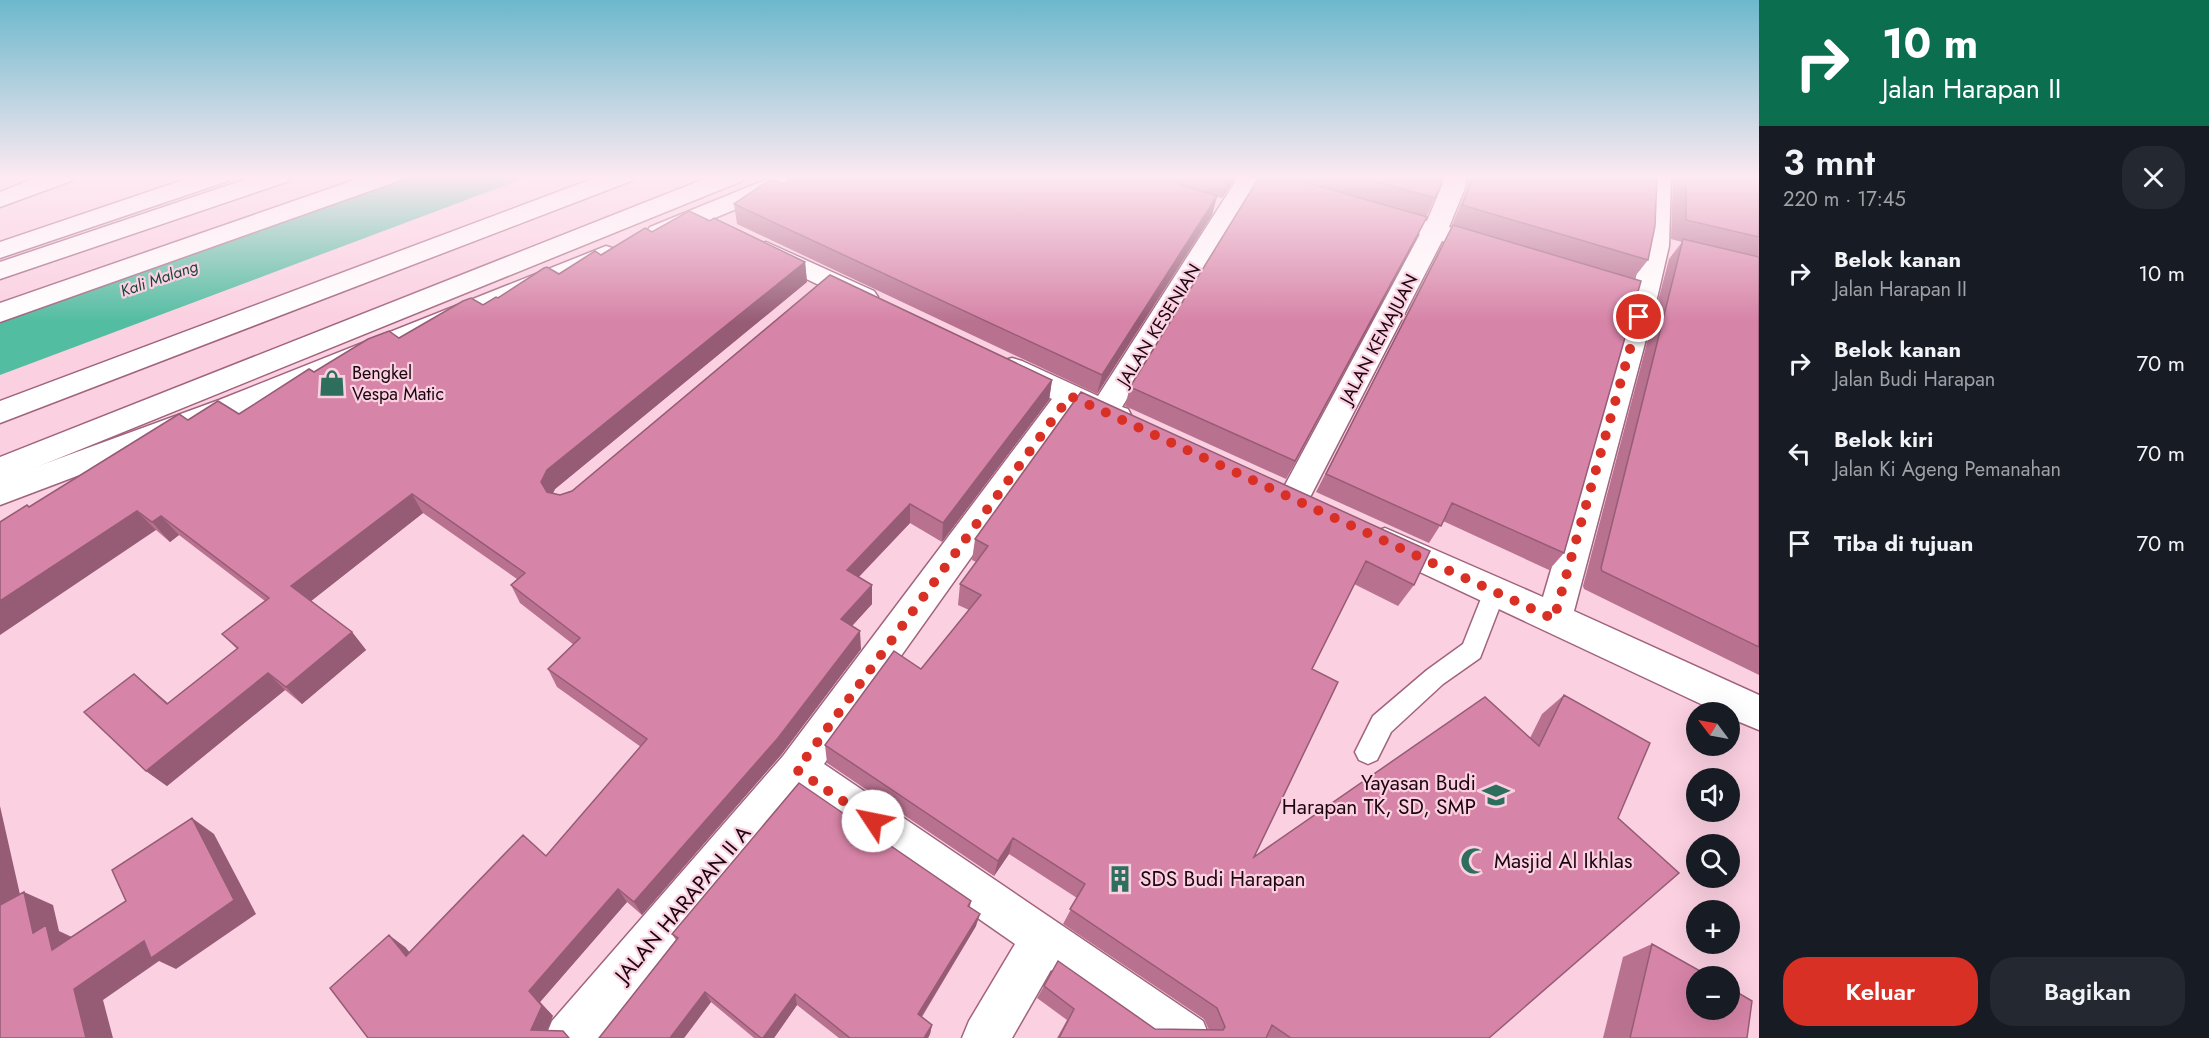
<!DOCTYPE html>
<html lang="id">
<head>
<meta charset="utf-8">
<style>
  :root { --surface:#171b24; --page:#242831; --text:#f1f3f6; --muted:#9ea1a6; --accent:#d93025 }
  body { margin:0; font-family:Jost,sans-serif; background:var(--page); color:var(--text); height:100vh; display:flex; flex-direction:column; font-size:22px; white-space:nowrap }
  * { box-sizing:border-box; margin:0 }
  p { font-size:20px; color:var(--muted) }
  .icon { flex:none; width:33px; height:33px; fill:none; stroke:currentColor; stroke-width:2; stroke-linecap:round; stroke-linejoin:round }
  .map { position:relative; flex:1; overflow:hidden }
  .sheet { display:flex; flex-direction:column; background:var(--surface); width:450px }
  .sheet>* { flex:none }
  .guide { background:#0b6e4f; color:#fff; overflow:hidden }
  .needle { width:39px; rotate:302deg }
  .buttons { position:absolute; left:1686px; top:702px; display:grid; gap:12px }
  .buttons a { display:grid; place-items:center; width:54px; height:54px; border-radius:50%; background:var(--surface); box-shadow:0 6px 24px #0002; font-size:30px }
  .pin { position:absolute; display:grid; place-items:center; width:51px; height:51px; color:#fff; margin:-26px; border:3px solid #fff; border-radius:50%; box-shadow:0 2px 6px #0007 }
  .me { position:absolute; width:66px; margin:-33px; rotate:304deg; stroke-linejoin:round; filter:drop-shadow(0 0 4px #0008) }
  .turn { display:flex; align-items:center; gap:21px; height:126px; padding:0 24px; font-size:27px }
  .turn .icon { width:78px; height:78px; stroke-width:2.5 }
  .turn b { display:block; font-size:42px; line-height:51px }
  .round { display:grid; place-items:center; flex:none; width:63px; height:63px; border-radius:24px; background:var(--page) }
  .overview { display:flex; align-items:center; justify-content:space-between; height:102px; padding:0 24px }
  h1 { font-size:36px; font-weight:600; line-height:45px }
  .primary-button { display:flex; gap:12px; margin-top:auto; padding:12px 24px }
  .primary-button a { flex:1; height:69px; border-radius:24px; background:var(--accent); color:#fff; font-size:24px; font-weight:600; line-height:69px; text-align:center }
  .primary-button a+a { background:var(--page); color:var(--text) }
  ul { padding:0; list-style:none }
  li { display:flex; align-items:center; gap:18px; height:90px; padding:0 24px }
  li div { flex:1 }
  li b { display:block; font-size:22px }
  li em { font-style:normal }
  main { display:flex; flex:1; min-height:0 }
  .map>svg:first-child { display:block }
  .water { fill:#52bda1 }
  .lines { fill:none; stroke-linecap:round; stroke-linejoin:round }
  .lane-casing { stroke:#a1637d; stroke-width:3 }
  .street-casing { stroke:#a1637d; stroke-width:3 }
  .primary-casing { stroke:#a1637d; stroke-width:3 }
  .highway-casing { stroke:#a1637d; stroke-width:3 }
  .lane { fill:#fff; fill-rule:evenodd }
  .street { fill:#fff; fill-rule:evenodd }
  .primary { fill:#fff; fill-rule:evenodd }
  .highway { fill:#fff; fill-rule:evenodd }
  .wall { fill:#b87290 }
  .shaded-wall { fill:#965c75 }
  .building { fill:#d684a7; stroke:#965c75; stroke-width:1.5 }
  .route { stroke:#d93025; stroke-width:10; stroke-dasharray:0 18 }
  .labels { text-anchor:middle; stroke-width:4.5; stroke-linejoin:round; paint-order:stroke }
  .far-water-label { font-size:16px; font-style:italic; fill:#17463a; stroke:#fbd0e1 }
  .street-label { font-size:18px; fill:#1b050f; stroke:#fbd0e1 }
  .poi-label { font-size:18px; fill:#1b050f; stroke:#fbd0e1; text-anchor:start }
  .near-poi-label { font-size:21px; fill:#1b050f; stroke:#fbd0e1; text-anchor:start }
  .near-street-label { font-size:21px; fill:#1b050f; stroke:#fbd0e1 }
</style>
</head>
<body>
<main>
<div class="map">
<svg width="1759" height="1038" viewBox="0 0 1759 1038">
  <rect width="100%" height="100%" fill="#fbd0e1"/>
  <path class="water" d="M408 176H530L0 375V321Z"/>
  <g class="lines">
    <defs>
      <path id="lane" d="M1494 584 1502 586 1505 593 1480 658 1443 684 1391 732 1377 760 1368 764 1359 760 1355 752 1373 716 1427 670 1463 644 1486 586Z"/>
      <path id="street" d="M40 176H74L71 181 0 207V192Z
        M1239 176H1270L1309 188 1313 193 1309 198 1301 200 1256 187 1122 407 1128 409 1132 417 1128 425 1117 428 1076 410 824 764 1203 1021 1210 1038H1146L1051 970 1012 1038H962L969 1021 1015 944 801 795 600 1038H545L552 1021 783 756 1052 399 1002 375 998 368 1002 361 1012 358 1022 361 1098 396Z
        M1443 176H1467L1465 188 1449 227 1501 242 1505 247 1501 252 1492 255 1442 241 1305 507 1294 510 1283 507 1278 498 1420 234 1371 220 1368 215 1371 210 1380 208 1427 221 1441 188Z
        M1647 176H1671L1669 246 1658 294 1574 611 1759 695V730L1730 718V712H1718L1373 550 1368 541 1373 532 1385 528 1543 597 1632 294 1643 246Z
        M766 242 874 291 878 297 874 303 865 305 856 303 757 255 753 250 757 245Z"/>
      <path id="primary" d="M195 176H231L228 181 0 258V242Z
        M775 176H808L805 181 668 237 659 240 650 237 646 232 650 227Z
        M606 246 615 249 619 254 615 259 241 414 0 505V480L219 400Z"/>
      <path id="highway" d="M256 176H292L289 181 0 279V262Z
        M366 176H401L398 181 0 322V303Z
        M600 176H634L631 181 0 423V401Z
        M712 176H745L742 181 0 482V457Z"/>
    </defs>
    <use href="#lane" class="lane-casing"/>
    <use href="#street" class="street-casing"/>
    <use href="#primary" class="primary-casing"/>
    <use href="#highway" class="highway-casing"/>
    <use href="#lane" class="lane"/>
    <use href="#street" class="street"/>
    <use href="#primary" class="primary"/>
    <use href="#highway" class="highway"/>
  </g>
  <path class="wall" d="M795 176H1237L1222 198 1217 197 1212 215 1097 394 737 224 734 204 784 184Z
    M1260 176H1445L1418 235 1286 479 1125 406 1130 387Z
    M1469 176H1657L1648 260 1633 279 1452 225 1467 189Z
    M1673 176H1759V675L1584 589 1583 586 1669 259 1682 242 1671 239Z
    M710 221 805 262 807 282 555 489 553 493 560 495 1052 380 1049 400 942 542 910 523 859 577 872 604 852 626 861 649 781 755 642 915 627 902 540 1002 553 1016 368 1038 405 947 409 952 546 856 641 747 557 687 548 669 574 645 520 603 511 585 517 579 423 513 311 601 352 632 366 650 302 704 285 690 167 786 146 771 155 692 168 703 237 649 222 634 265 601 179 535 170 542 156 530 29 507 188 420 239 414 314 372 559 274 652 232Z
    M1443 243 1564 553 1549 570 1443 521 1429 543 1316 492Z
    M1081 392 1414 585 1398 606 1354 584 1312 669 1254 857 1530 738 1542 714 1564 695 1489 1038H1057L1067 1020 1037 998 1044 986 1155 1029 1209 1030 1204 1019 1063 924 1077 898 1009 854 994 876 827 763 825 745 921 669 969 610 958 605 960 584 976 562 972 560 975 539Z
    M971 901 970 907 976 926 922 1017 932 1025 930 1034 928 1038H839L797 1005 774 1038H754L711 1002 684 1038H599L676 940 672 934Z
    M1652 944 1747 1038H1603L1623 957Z"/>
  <path class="shaded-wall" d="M1230 176H1237L1222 198 1228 179Z
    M1217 196 1212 215 1097 394 1102 375Z
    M1427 217 1418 235 1286 479 1295 461Z
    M805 262 807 282 555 489 549 501 541 482 547 470Z
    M1052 380 1049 400 942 542 943 523Z
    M412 494 423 513 306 605 291 586Z
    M910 504V523L848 588 847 570Z
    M137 511 156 530 0 635V601Z
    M161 516 179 535 170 542 152 522Z
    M872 585V604L842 637 841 619Z
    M860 631 861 649 781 755 642 915 634 902Z
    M352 632 366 650 302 704 286 687Z
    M268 673 285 690 167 786 146 771Z
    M134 674 155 692 187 721 167 704Z
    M0 806 26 921 0 909Z
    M192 818 214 834 256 914 176 969 159 961 103 1000 113 1038H86L74 989Z
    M1013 838 1009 854 994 876 998 861Z
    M618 889 627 902 540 1002 553 1016 544 1038 531 1030 529 991Z
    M24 892 53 905 59 931 74 938 52 950 33 933Z
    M980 914 976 926 917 1024 918 1014Z
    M389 935 405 947 422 967 406 956Z
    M705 992 711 1002 684 1038H670Z
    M795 994 797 1005 774 1038H763Z
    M932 1025 930 1034 928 1038H924Z"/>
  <path class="building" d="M795 176H1153L1217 196 1102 375 734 204 771 179 784 184Z
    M1218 176H1230L1228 179Z
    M1260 176H1283L1427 217 1295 461 1130 387Z
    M1356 176H1445L1435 198Z
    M1474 176H1657L1655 226 1648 260 1462 205Z
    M1686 176H1759V237L1686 220Z
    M689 211 710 221 714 218 805 262 547 470 541 482 547 492 560 495 572 491 830 275 1052 380 943 523 910 504 847 570 872 585 841 619 860 631 778 738 634 902 618 889 529 991 542 1006 531 1030 563 1031 569 1038H368L330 988 389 935 406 956 523 835 546 856 647 739 548 669 580 638 511 585 525 573 412 494 291 586 352 632 286 687 268 673 146 771 84 712 134 674 167 704 238 648 222 634 269 598 161 516 152 522 137 511 0 601V522L27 505 29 507 179 414 188 420 218 401 239 414 309 369 314 372 368 339 389 331 399 338 463 301 471 298 483 305 496 297 498 298 544 268 547 267 559 274 595 251 601 255 645 228 652 232Z
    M1453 225 1641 281 1564 553 1452 503 1441 526 1326 474Z
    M1683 239 1759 257V647L1602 571 1601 568Z
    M1081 392 1430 551 1414 585 1366 561 1312 669 1338 682 1254 857 1485 697 1539 746 1564 695 1650 743 1618 818 1679 873 1489 1038H1291L1272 1025 1266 1038H1059L1074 1009 1044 986 1058 961 1155 1029 1223 1030 1225 1027 1217 1008 1070 909 1085 884 1013 838 998 861 825 745 894 651 921 669 981 595 960 584 988 546 975 539Z
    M799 783 971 901 968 906 980 914 918 1014 932 1025 924 1038H850L795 994 763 1038H761L705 992 670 1038H599L678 938 672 934Z
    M192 818 234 900 151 958 144 941 74 989 86 1038H0V905L24 892 33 933 46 925 52 950 126 901 112 870Z
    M1652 944 1709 976H1696V1010H1730V988L1752 1001 1747 1038H1630Z"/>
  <linearGradient id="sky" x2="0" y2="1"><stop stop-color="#6cb8cc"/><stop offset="0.55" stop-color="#fdeaf2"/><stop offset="1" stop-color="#fdeaf2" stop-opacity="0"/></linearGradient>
  <rect width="1759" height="322" fill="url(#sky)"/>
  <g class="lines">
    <path class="route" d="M873 821 797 770 1070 396 1554 619 1639 317"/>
  </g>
  <defs>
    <symbol id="shop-bare" viewBox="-9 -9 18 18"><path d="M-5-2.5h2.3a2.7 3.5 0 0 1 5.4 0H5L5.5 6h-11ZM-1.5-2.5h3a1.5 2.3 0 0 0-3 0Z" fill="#2d6e5d" stroke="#fbd0e1" stroke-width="2.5" paint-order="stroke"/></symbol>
    <symbol id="school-bare" viewBox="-9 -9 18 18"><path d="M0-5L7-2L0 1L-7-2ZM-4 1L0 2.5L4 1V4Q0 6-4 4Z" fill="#2d6e5d" stroke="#fbd0e1" stroke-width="2.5" paint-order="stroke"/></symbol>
    <symbol id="mosque-bare" viewBox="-9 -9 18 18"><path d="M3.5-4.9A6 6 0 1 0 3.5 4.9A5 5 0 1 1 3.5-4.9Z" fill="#2d6e5d" stroke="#fbd0e1" stroke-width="2.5" paint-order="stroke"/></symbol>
    <symbol id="building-bare" viewBox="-9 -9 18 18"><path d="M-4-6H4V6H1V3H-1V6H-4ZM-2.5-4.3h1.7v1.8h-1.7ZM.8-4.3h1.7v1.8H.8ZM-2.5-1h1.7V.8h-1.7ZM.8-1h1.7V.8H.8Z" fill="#2d6e5d" stroke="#fbd0e1" stroke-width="2.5" paint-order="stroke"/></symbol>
  </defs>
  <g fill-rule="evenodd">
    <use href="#shop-bare" x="313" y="364" width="38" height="38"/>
    <use href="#school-bare" x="1477" y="776" width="38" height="38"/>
    <use href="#mosque-bare" x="1455" y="842" width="38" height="38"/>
    <use href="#building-bare" x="1101" y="860" width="38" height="38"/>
  </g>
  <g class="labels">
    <g class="far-water-label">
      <text transform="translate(159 278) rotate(-19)" y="6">Kali Malang</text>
    </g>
    <g class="street-label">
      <text transform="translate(1159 325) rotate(-58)" y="6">JALAN KESENIAN</text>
      <text transform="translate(1379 339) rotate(-62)" y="6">JALAN KEMAJUAN</text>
    </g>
    <g class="poi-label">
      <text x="352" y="379">Bengkel<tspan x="352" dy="21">Vespa Matic</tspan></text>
    </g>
    <g class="near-poi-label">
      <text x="1476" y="790" text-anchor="end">Yayasan Budi<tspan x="1476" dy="24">Harapan TK, SD, SMP</tspan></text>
      <text x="1494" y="868">Masjid Al Ikhlas</text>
      <text x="1140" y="886">SDS Budi Harapan</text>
    </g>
    <g class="near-street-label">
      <text transform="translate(683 904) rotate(-50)" y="7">JALAN HARAPAN II A</text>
    </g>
  </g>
</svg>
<div class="buttons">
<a><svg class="needle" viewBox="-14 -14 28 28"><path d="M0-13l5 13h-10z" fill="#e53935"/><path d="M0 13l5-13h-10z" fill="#9ea1a6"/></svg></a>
<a><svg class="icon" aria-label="sound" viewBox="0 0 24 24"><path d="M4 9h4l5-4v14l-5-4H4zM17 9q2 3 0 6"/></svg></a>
<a><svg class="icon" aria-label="search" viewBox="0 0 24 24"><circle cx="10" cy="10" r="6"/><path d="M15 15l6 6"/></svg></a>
<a>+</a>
<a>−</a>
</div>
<div class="pin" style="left:1639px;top:317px;background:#d93025"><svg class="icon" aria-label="arrive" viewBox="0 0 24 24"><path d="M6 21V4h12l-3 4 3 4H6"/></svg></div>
<svg class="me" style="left:873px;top:821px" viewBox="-20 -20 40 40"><circle r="19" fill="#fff"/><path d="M0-13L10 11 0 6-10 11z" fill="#d93025"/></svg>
</div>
<section class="sheet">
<div class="guide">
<div class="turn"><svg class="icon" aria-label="right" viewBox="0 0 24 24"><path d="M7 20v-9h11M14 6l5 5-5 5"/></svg><div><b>10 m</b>Jalan Harapan II</div></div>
</div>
<div class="overview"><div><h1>3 mnt</h1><p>220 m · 17:45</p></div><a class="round"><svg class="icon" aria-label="close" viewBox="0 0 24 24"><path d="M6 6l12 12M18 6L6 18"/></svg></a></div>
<ul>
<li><svg class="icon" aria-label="right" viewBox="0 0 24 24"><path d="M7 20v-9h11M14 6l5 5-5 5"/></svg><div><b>Belok kanan</b><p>Jalan Harapan II</p></div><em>10 m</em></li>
<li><svg class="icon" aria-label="right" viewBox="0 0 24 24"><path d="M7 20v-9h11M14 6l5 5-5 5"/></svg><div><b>Belok kanan</b><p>Jalan Budi Harapan</p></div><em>70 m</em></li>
<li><svg class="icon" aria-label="left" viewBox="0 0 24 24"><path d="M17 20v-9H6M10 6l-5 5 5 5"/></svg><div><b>Belok kiri</b><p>Jalan Ki Ageng Pemanahan</p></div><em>70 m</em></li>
<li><svg class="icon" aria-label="arrive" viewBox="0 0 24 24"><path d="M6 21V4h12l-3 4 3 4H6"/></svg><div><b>Tiba di tujuan</b></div><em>70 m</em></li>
</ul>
<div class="primary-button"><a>Keluar</a><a>Bagikan</a></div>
</section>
</main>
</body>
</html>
